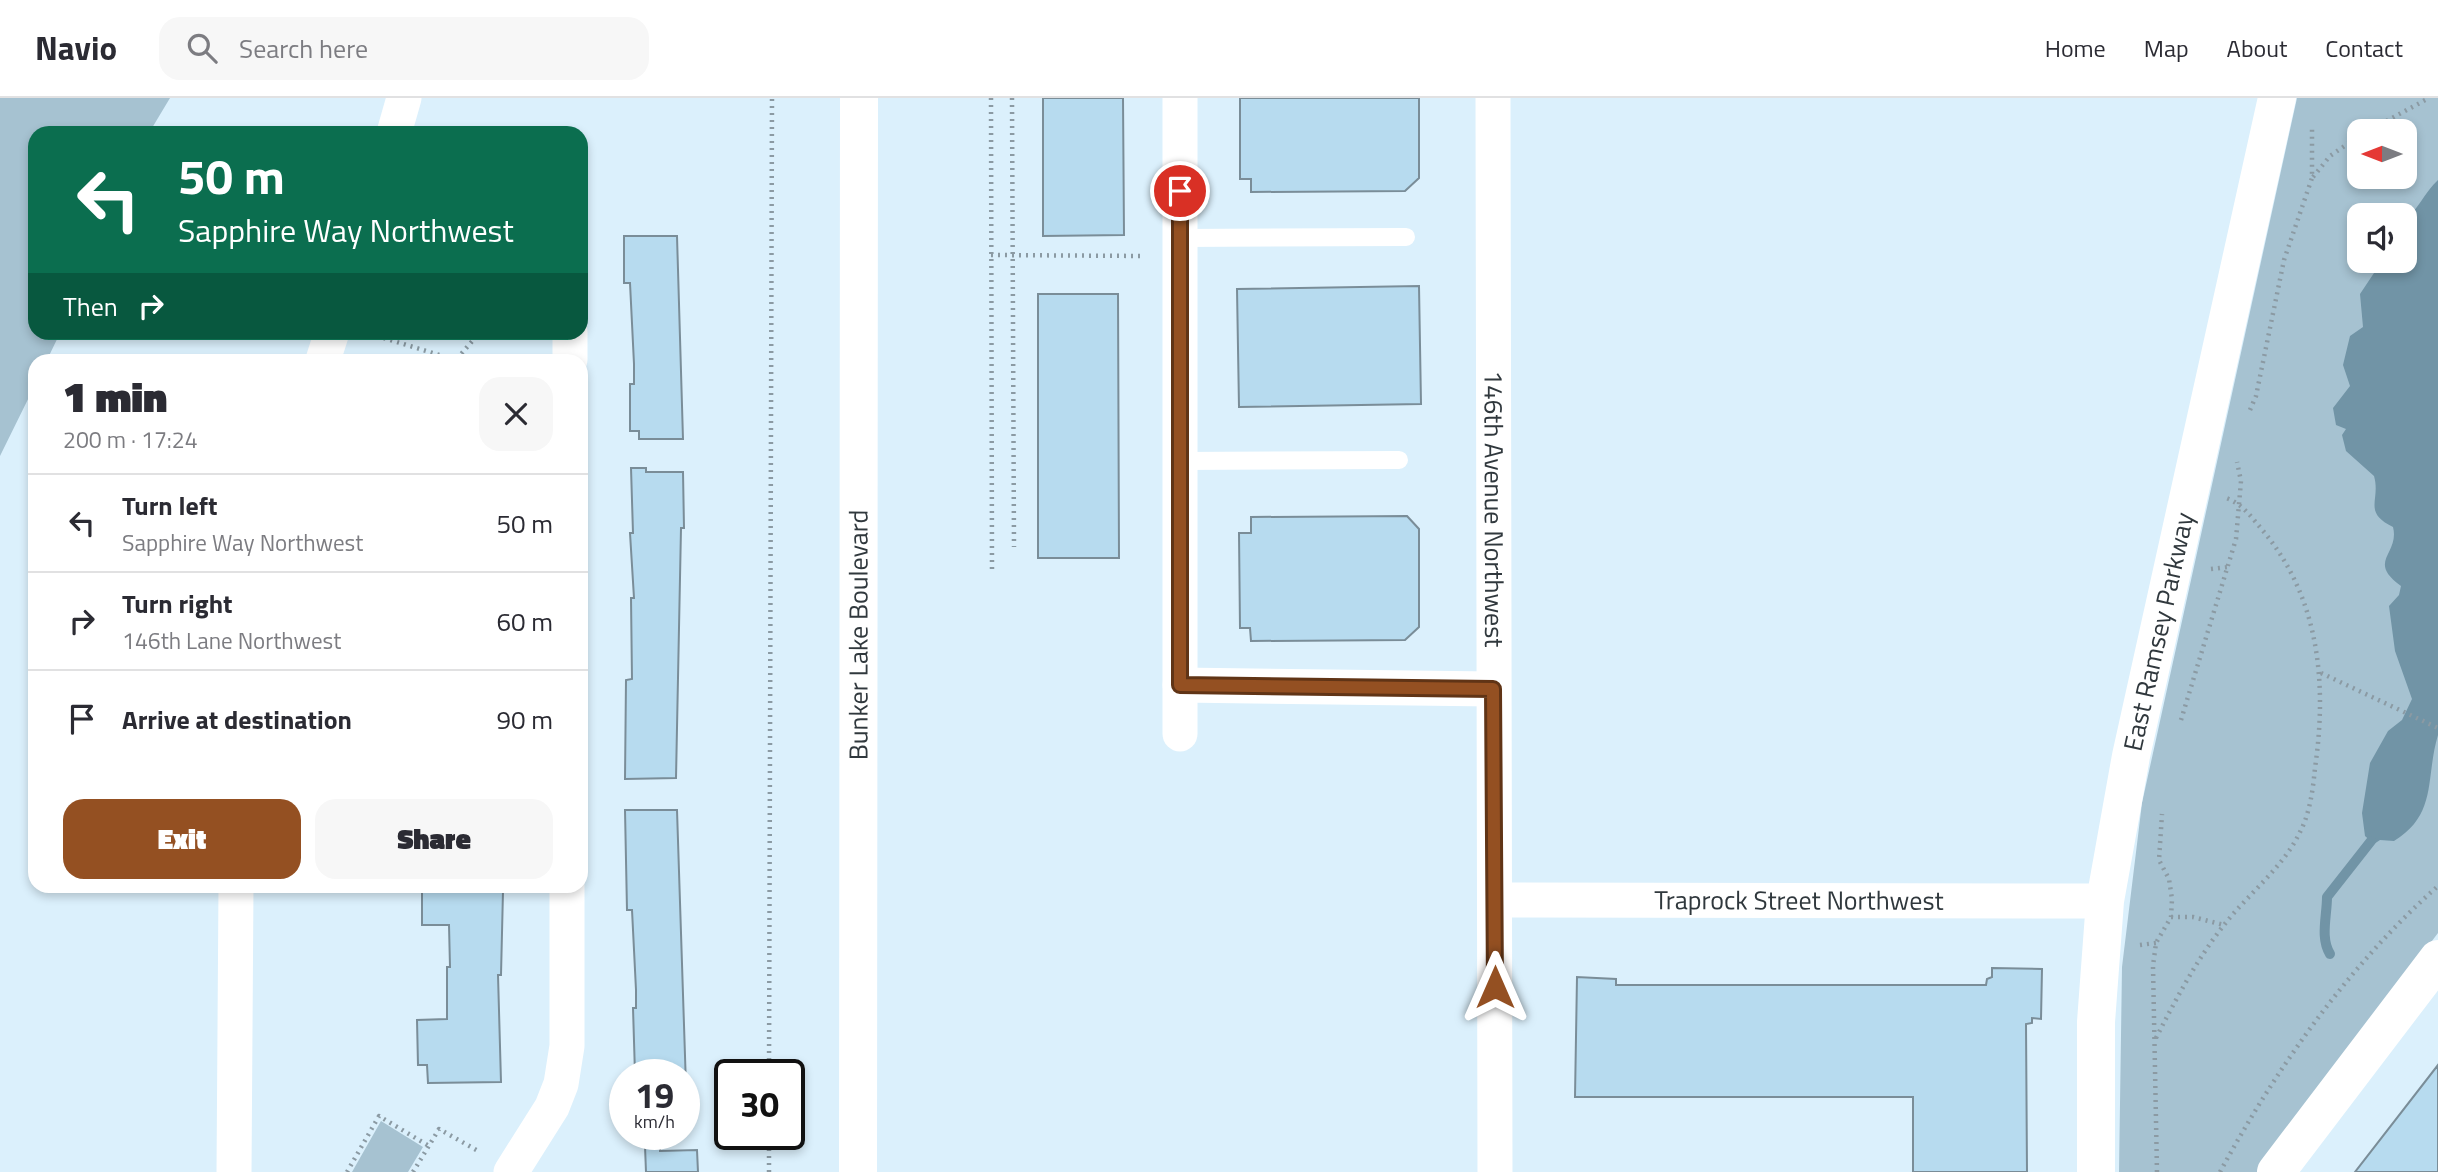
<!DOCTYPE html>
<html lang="en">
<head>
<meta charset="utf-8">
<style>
  :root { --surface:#fff; --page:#f7f7f7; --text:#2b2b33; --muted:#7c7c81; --line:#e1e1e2; --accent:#945022 }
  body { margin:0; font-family:"Titillium Web",sans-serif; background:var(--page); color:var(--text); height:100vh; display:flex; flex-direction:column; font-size:26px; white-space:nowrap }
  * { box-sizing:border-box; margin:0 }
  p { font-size:23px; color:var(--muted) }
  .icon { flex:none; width:38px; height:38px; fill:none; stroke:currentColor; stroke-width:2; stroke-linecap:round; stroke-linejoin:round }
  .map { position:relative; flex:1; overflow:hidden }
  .details { position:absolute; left:28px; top:256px; width:560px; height:539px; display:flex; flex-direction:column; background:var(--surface); border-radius:21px; box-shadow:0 4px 10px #0003 }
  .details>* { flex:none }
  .top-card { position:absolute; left:28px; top:28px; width:560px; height:214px; border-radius:21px; box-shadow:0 4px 10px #0003; background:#0b6e4f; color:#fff; overflow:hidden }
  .needle { width:46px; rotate:270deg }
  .buttons { position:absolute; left:2347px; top:21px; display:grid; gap:14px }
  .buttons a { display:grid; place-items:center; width:70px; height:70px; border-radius:14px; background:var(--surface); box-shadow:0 4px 10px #0003; font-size:35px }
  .speed { position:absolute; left:609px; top:961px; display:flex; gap:14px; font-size:35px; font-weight:700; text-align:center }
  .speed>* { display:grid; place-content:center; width:91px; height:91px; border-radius:50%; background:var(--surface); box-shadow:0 4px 10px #0003; line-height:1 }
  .speed small { font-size:18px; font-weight:400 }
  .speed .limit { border:4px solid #111; border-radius:10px; background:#fff; color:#111 }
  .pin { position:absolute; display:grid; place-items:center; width:60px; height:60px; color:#fff; margin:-30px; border:4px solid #fff; border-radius:50%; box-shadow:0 2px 7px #0007 }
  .me { position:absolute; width:77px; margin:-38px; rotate:0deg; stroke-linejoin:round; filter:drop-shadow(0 0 5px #0008) }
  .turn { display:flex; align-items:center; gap:24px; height:147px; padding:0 35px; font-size:32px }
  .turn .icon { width:91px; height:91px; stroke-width:2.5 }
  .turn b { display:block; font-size:49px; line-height:60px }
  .then { display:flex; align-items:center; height:66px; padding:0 35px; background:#0003; gap:14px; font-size:26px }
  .round { display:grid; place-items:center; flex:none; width:74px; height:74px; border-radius:21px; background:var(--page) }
  .head { display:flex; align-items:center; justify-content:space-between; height:119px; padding:0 35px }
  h1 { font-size:42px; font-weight:800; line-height:52px }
  .action { display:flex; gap:14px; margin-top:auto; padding:14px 35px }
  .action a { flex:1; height:80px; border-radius:21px; background:var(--accent); color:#fff; font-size:28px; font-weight:800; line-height:80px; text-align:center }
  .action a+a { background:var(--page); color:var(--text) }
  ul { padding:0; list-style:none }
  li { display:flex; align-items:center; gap:21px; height:98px; padding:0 35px; border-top:2px solid var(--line) }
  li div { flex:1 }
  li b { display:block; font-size:26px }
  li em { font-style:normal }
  header { display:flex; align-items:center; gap:42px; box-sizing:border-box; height:98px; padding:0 35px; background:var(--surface); border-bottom:2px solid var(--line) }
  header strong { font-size:33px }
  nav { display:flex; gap:38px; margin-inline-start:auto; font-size:24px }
  .search { width:490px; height:63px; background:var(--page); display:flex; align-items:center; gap:18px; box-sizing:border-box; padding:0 24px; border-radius:21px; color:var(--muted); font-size:26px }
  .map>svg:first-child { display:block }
  .green { fill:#a6c2d1; fill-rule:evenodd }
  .water { fill:#7194a6 }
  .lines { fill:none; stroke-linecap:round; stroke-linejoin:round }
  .stream { stroke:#7194a6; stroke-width:10 }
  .building { fill:#b7dbef; stroke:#7a8d98; stroke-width:2 }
  .path { stroke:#8b9aa3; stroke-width:4.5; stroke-dasharray:2 5; stroke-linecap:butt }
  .service { stroke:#fff; stroke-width:18 }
  .minor { stroke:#fff; stroke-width:35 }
  .tertiary { stroke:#fff; stroke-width:38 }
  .secondary { stroke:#fff; stroke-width:38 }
  .route-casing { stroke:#603416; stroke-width:18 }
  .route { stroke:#945022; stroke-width:12 }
  .labels { text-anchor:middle; stroke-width:5; stroke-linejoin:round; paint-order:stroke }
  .street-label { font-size:26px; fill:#30383d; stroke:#fff }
</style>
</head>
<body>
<header>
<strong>Navio</strong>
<div class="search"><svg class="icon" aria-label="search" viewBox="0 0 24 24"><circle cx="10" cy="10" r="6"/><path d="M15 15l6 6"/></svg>Search here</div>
<nav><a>Home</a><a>Map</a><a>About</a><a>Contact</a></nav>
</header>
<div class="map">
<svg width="2438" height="1074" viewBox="0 0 2438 1074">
  <rect width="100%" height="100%" fill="#dbf0fc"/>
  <path class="green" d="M0 0H170L149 35H35V234L60 235 47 262H35V287L0 358Z
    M2297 0H2438V835L2257 1074H2119L2122 869 2142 705ZM2359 33H2404V79H2359ZM2359 117H2404V163H2359Z
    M381 1023 423 1049 408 1074H352Z"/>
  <path class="water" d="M2438 82V637C2425 680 2438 716 2394 743L2380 742 2374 746 2365 738 2362 715 2370 665 2388 633 2402 622 2412 601 2395 553 2389 508 2399 497 2401 488C2366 463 2400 456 2393 429 2362 414 2381 402 2374 378L2346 353 2342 337 2346 331 2336 327 2333 310 2350 288 2343 267 2350 238 2363 229 2360 196 2382 163H2404L2405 122C2417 113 2425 94 2438 82Z"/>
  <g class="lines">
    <path class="stream" d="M2330 856C2320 840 2327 818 2327 799L2371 743"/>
  </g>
  <path class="building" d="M1043 0H1123L1124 137 1043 138Z
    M1240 0H1419V80L1405 93 1251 94V81H1240Z
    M624 138H677L683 341H639V333H630V286H634V266L630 185H624Z
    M1419 188 1421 306 1239 309 1237 191Z
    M1038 196H1118L1119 460H1038Z
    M631 370H646V374H683L684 430H681L676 680 625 681 626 582 632 581 631 500H634L630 435H633Z
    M1407 418 1419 431V529L1405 542 1251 543 1250 530H1240L1239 435H1251V419Z
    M625 712H677L687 1019H684V976H635L633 910H636V892L632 812H627Z
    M422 788H506V792L503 793 501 877H498L501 984 428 985 427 967H418L417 922 447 921V869H450L449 827H422Z
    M1992 870 2042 871 2041 921 2032 920V925L2026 926 2027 1074H1913V999H1575L1577 879 1616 881V887H1986L1987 881 1992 879Z
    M2438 967V1074H2355Z
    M645 1048H660V1053L697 1052 698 1074H646Z"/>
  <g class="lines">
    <path class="path" d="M991 0 992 475
      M1012 0 1014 449
      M2368 33 2429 0
      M2313 79 2330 58 2359 38
      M991 157 1144 158
      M377 238 456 262 480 234
      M2250 312 2256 298 2284 162 2312 80V29
      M2211 471 2228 469
      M2321 575 2438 630
      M2181 622 2236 441 2241 383 2237 364
      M2171 819H2193L2224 827
      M2140 847 2156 845
      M2156 940C2176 901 2197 861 2224 827 2249 795 2284 769 2301 732 2310 714 2313 691 2315 670 2327 587 2320 502 2264 434 2252 420 2243 406 2226 400
      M769 976 772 0
      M347 1074 379 1018 429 1048
      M413 1074 439 1031 480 1054
      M769 1074V1036
      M2157 1074 2153 868 2156 845 2171 819 2172 801 2169 781 2159 762 2162 716
      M2220 1074C2277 969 2349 867 2438 788"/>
    <path class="service" d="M1180 140 1406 139
      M1180 363 1399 362"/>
    <g class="minor">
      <path d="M1180 0V636"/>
      <path id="s1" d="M1493 0 1495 1074"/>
      <path d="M394 35 404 0"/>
      <path d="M323 262 332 234"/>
      <path d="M570 262V234"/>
      <path d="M1180 587 1493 591"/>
      <path id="s2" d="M1495 802 2105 803"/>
      <path d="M234 1074 236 788"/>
      <path d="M511 1074 552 1009 561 986 567 948V788"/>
    </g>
    <g class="tertiary">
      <path id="s3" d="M2096 1074V924L2105 803 2131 658 2277 0"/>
      <path d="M2276 1074 2438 861"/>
    </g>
    <path class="secondary" id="s4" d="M858 1074 859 0"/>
  </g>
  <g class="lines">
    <defs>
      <path id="route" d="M1180 93V587L1493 591 1495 889"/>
    </defs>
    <use href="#route" class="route-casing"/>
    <use href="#route" class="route"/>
  </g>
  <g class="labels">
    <g class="street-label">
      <text dy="9" stroke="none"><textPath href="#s1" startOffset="411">146th Avenue Northwest</textPath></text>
      <text dy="9" stroke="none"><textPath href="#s3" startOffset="546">East Ramsey Parkway</textPath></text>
      <text dy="9" stroke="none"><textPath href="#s4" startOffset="537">Bunker Lake Boulevard</textPath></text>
      <text dy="9" stroke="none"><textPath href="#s2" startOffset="304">Traprock Street Northwest</textPath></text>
    </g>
  </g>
</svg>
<div class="buttons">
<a><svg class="needle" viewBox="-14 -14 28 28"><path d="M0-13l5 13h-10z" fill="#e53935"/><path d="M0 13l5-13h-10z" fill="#7c7c81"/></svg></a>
<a><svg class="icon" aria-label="sound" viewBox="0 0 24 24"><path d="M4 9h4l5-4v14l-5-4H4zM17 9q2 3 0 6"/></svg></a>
</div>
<div class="speed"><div>19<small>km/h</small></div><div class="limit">30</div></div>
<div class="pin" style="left:1180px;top:93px;background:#d93025"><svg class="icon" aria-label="arrive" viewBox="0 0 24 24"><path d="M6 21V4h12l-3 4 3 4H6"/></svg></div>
<svg class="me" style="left:1495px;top:889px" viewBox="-20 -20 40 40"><path d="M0-17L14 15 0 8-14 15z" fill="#945022" stroke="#fff" stroke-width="4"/></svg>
<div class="top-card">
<div class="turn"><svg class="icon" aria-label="left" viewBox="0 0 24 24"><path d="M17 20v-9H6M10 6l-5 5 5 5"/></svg><div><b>50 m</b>Sapphire Way Northwest</div></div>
<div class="then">Then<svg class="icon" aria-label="right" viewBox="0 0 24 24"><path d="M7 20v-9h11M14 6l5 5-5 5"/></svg></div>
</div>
<section class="details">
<div class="head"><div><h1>1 min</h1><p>200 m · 17:24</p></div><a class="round"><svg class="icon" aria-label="close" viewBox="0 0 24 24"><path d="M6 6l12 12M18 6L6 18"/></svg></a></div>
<ul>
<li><svg class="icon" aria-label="left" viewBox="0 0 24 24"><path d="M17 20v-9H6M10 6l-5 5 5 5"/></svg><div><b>Turn left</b><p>Sapphire Way Northwest</p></div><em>50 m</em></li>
<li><svg class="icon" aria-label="right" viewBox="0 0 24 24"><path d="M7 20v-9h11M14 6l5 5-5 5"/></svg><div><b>Turn right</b><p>146th Lane Northwest</p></div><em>60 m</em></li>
<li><svg class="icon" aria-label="arrive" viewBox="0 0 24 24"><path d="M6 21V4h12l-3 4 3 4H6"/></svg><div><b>Arrive at destination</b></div><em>90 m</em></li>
</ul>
<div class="action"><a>Exit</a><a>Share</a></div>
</section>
</div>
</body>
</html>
